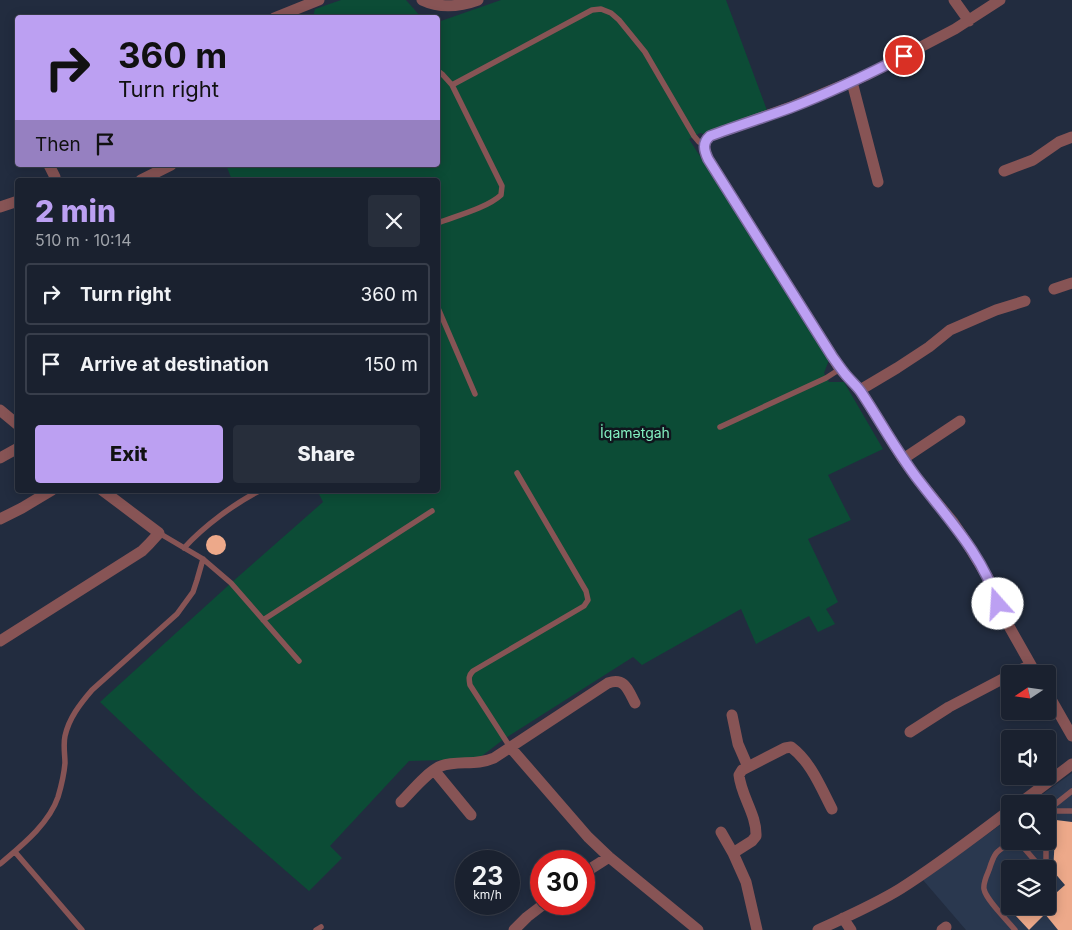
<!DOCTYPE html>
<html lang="en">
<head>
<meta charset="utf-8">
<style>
  :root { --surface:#1a212f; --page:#272e3b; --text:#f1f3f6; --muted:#9fa3aa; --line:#383e4b; --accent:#bca0f2 }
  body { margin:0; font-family:Inter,sans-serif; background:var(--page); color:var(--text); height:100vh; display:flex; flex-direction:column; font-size:19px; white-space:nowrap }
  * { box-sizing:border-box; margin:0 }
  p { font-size:16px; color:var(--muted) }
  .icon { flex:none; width:28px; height:28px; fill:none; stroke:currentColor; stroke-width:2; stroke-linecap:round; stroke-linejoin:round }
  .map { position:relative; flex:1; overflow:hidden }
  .details { position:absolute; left:15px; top:178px; width:425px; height:315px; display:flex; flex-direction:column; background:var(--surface); border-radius:5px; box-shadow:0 2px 12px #0003,0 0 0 1px var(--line) }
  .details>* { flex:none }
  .banner { position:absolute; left:15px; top:15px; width:425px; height:152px; border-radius:5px; box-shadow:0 2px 12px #0003,0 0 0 1px var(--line); background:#bca0f2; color:#111; overflow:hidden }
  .needle { width:32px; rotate:257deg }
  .fabs { position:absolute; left:1001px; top:665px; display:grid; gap:10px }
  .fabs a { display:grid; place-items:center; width:55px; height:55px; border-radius:5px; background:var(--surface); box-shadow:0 2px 12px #0003,0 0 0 1px var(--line); font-size:25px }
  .speed { position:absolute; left:455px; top:850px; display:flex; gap:10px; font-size:25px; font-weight:700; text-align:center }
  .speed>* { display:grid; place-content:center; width:65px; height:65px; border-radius:50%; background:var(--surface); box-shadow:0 2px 12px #0003,0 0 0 1px var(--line); line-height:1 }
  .speed small { font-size:12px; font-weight:400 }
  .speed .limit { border:8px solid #d22; background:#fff; color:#111 }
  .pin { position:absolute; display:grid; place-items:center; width:42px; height:42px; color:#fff; margin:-21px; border:2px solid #fff; border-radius:50%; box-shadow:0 1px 5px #0007 }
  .me { position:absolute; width:55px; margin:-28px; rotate:341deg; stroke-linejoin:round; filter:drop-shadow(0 0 4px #0008) }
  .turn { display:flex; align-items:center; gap:18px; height:105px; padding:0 20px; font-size:22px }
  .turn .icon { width:65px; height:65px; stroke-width:2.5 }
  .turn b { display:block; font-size:35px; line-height:42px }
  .then { display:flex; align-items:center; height:48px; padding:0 20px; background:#0003; gap:10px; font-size:19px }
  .round { display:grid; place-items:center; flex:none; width:52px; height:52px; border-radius:5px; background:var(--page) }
  .head { display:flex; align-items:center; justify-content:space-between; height:85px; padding:0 20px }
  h1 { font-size:30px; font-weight:800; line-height:38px; color:var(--accent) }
  .primary-button { display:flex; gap:10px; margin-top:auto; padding:10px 20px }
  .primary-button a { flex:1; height:58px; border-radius:5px; background:var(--accent); color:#111; font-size:20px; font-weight:800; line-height:58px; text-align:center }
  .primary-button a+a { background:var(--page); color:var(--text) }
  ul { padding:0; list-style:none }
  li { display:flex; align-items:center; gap:15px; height:62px; margin:0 10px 8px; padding:0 10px; border:2px solid var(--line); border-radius:5px }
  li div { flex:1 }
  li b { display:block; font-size:19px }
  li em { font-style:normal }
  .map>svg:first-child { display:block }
  .built { fill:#2a384f; fill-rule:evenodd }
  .green { fill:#0c4c36 }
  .building { fill:#eda98a }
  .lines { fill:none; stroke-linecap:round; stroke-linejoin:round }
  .lane { stroke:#875455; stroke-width:5.5 }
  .street { stroke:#875455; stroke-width:11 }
  .route-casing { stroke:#7a689d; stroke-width:12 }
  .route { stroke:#bca0f2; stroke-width:9 }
  .labels { text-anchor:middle; stroke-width:5; stroke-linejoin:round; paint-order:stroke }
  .park-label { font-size:14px; fill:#82efc1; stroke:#10151d }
</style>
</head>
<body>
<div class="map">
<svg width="1072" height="930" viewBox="0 0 1072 930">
  <rect width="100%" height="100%" fill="#222c3f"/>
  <path class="built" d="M1072 773V930H966L923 880 1010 818V841H1048V804H1029ZM1010 869H1048V906H1010Z"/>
  <path class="green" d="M341 0H406L421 17H313L315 9Z
    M501 0H726L768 113 704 134 700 133 689 139 829 360 824 373 829 382H844L883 449 828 475 851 520 808 539 838 602 826 609 835 624 818 632 809 616 756 644 741 609 642 665 633 657 504 739 478 759 409 761 330 846 342 858 309 891 196 793 100 702 231 583 323 502 317 490H438V180H232L226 165H438V22Z"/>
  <path class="building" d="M206 545a10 10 0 1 1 20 0a10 10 0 1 1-20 0Z
    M1056 820 1072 822V930H1058L1045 914 1029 930 1016 916 1026 906H1048V900L1065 885 1053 871Z"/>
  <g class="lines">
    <path class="lane" d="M438 71 443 75 452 85 592 10 601 9 611 13 619 20 645 52 694 136 699 142 704 144
      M438 223C456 216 487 208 501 195L502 186 452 85
      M438 308 475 394
      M720 427 826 378 840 369
      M159 533 203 559 231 583 299 661
      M184 548C204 526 235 503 261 490
      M263 620 432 511
      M510 747 470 685C469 679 468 676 473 671L584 606 588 600 586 591 517 473
      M1048 810 1072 791
      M1048 811H1072
      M1013 841C996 852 995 851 989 870 986 877 983 883 984 889 986 900 1008 921 1015 930
      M1018 841 1036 862 1040 865 1043 864 1046 859V841
      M15 852 82 930
      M0 864C21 846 49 824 58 797 61 787 64 775 65 763 65 755 63 745 65 736 69 718 80 704 92 690L177 614 193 592 197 580 203 559
      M316 930 321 927"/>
    <path class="street" d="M422 0C441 9 459 7 478 0
      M954 0 969 21
      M1000 0 955 29 867 75 791 107 710 136C702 143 704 150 708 159L832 356 840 369 860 390 903 459 919 481 953 522 965 540 988 578 1001 612 1036 674
      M274 18 319 0
      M852 82 878 182
      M49 165 55 177 54 180
      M1004 171 1033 160 1059 142 1072 137
      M141 180 171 165
      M0 207 18 201
      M1054 289 1072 283
      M860 390 897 368 929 347 950 330 996 310 1025 301
      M0 410 18 425
      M0 458 18 448
      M903 459 960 421
      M0 519 22 508 52 490
      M0 641 142 551 149 544 159 533 102 490
      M1011 674 1031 665
      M1048 694 1072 736
      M732 715 738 744 748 767
      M910 732 949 707 1010 675
      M510 747 588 837 609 857 698 930
      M434 770 471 815
      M401 802C410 793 429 770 441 766 458 760 476 766 494 758L608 683C625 677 628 690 635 703
      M1019 804 1072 764
      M721 832 733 853 746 882 757 930
      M733 853 752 841 756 836C757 815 741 796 739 775L742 770 785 748 791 747C811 762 821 788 832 809
      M584 873 609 857
      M843 918 851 930
      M514 930 527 917 544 904
      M818 930C846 917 874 905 900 889 938 865 974 837 1010 810
      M942 930 946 927"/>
  </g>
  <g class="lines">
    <defs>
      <path id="route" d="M904 56C867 75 829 93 790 108 763 118 736 126 710 136 702 143 704 150 708 159L832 356C837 363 841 369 846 375 851 381 857 386 861 392 881 422 898 454 920 482 950 521 983 556 998 604"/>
    </defs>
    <use href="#route" class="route-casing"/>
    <use href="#route" class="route"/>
  </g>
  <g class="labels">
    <g class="park-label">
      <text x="635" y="438">İqamətgah</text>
    </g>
  </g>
</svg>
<div class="fabs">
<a><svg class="needle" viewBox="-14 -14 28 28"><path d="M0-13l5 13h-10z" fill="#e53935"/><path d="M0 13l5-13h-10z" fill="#9fa3aa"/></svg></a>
<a><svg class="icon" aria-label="sound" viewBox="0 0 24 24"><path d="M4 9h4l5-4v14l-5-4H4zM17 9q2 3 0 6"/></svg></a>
<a><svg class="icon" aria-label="search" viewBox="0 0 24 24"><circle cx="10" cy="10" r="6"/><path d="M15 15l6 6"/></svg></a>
<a><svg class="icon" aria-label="layers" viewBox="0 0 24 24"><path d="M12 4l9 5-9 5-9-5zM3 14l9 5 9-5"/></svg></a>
</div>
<div class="speed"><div>23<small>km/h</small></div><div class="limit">30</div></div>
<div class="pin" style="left:904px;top:56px;background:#d93025"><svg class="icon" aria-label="arrive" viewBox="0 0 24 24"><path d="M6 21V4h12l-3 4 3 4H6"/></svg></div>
<svg class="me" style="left:998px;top:604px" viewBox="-20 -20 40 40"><circle r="19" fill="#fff"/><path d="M0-13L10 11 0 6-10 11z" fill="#bca0f2"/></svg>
<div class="banner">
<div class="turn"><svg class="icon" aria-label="right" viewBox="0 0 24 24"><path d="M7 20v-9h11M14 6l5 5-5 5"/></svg><div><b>360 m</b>Turn right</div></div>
<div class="then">Then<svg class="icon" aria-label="arrive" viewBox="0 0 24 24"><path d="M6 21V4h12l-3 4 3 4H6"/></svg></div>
</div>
<section class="details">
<div class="head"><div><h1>2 min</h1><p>510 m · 10:14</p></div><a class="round"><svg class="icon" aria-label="close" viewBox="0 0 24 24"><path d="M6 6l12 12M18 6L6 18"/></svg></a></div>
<ul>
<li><svg class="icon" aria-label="right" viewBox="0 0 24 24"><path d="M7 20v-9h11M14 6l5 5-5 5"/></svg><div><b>Turn right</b></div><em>360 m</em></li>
<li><svg class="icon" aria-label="arrive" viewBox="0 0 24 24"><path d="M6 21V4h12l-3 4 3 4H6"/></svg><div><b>Arrive at destination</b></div><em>150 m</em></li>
</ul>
<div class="primary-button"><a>Exit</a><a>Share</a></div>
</section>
</div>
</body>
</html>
